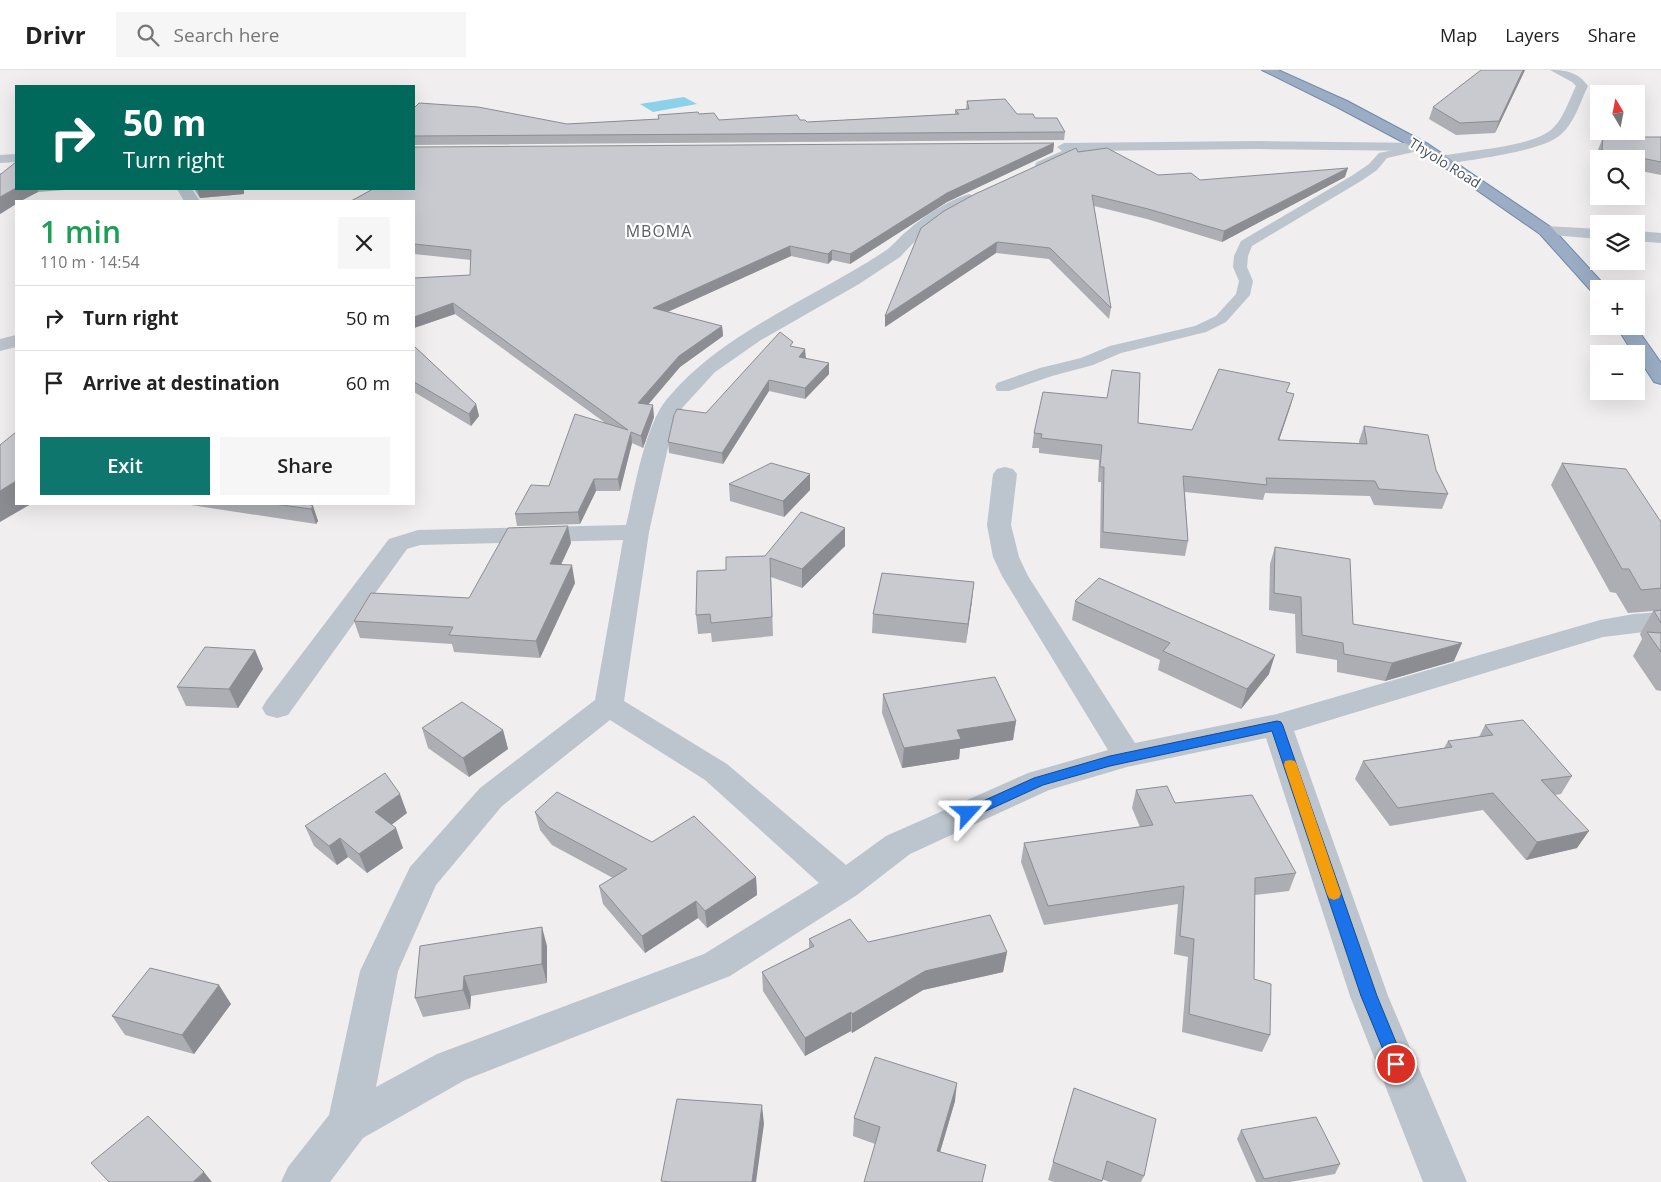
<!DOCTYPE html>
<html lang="en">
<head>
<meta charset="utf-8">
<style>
  :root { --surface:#fff; --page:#f6f6f6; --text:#222; --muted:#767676; --line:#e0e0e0; --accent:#0f766e }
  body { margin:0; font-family:"Open Sans",sans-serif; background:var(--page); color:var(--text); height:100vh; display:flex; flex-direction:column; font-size:19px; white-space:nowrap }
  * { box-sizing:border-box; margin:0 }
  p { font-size:16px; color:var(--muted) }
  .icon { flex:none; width:28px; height:28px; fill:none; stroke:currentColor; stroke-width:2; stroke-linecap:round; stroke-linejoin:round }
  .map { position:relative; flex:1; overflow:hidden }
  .side { position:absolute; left:15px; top:130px; width:400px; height:305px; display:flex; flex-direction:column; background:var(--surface); border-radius:0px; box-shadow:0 5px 20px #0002 }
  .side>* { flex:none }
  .banner { position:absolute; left:15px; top:15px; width:400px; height:105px; border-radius:0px; box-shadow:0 5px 20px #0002; background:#00695c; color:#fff; overflow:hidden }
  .needle { width:32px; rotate:350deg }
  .controls { position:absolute; left:1590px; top:15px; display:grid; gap:10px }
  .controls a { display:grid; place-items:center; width:55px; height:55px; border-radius:0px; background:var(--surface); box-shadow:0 5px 20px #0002; font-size:25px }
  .pin { position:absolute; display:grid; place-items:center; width:42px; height:42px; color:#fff; margin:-21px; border:2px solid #fff; border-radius:50%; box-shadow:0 1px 5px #0007 }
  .me { position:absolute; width:55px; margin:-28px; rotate:66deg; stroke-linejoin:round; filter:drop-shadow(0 0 4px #0008) }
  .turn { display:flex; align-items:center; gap:18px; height:105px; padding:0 25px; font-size:22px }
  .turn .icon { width:65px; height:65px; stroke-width:2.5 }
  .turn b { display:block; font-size:35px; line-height:42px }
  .round { display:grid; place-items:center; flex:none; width:52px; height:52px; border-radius:0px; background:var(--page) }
  .headline { display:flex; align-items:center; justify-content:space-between; height:85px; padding:0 25px }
  h1 { font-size:30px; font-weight:600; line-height:38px; color:#1e9e55 }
  .button { display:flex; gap:10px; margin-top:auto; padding:10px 25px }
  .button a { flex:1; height:58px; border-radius:0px; background:var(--accent); color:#fff; font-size:20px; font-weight:600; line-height:58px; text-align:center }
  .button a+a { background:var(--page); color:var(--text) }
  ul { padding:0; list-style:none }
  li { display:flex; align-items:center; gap:15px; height:65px; padding:0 25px; border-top:1px solid var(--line) }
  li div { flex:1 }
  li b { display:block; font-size:19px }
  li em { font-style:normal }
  header { display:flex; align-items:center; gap:30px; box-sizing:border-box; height:70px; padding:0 25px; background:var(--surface); border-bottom:1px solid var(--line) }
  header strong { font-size:24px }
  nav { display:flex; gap:28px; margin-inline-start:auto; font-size:18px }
  .search { width:350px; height:45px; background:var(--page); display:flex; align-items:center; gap:12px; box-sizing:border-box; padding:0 18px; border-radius:0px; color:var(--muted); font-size:19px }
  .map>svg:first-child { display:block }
  .water { fill:#8bd1ea }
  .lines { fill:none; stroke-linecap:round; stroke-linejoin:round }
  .trunk-casing { stroke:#7289a7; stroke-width:2 }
  .service { fill:#bcc4cd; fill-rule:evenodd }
  .minor { fill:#bcc4cd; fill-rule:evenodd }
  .trunk { fill:#9aadc4; fill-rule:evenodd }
  .wall { fill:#acaeb3 }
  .shaded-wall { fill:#8c8d92 }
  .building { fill:#c8cad0; stroke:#8c8d92 }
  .route { fill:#1a73e8; stroke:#114b97 }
  .slow { fill:#f59e0b }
  .labels { text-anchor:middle; stroke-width:4.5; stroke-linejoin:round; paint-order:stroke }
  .far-street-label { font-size:14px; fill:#46505b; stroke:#fff }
  .far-quarter-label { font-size:16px; letter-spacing:1px; fill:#5b5e63; stroke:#fff }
</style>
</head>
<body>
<header>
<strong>Drivr</strong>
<div class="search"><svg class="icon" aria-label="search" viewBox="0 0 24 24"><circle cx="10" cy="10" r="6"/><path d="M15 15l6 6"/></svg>Search here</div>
<nav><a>Map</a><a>Layers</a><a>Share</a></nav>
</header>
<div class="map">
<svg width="1661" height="1112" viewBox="0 0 1661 1112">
  <rect width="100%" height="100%" fill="#f0eeee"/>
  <path class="water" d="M684 27 697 34 653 42 640 34Z"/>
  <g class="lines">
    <defs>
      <path id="trunk" d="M1262 0H1278L1347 31 1428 74 1552 158 1608 219H1599V224L1593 223 1540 164 1438 93 1418 80 1337 37Z
        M1616 256H1635L1661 293V314L1654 312 1636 284H1634Z"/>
    </defs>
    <use href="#trunk" class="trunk-casing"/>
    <path class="service" d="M1423 74 1429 77 1427 79 1387 88 1377 100 1361 111 1252 176 1248 186 1247 197 1253 211 1250 225 1226 252 1206 262 1121 283 1093 295 1052 306 1009 321H997L995 317 997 313 1040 298 1081 288 1110 276 1195 256 1216 246 1236 224 1239 211 1233 197 1234 186 1241 171 1353 105 1369 94 1379 83Z"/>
    <path class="minor" d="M1550 0C1566 0 1578 2 1588 16 1580 32 1574 55 1559 66 1539 82 1470 90 1443 94L1438 93 1436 90 1438 87C1467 80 1528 78 1551 60 1563 50 1569 30 1576 16L1572 12Z
      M1258 71 1423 73 1430 77 1423 81 1258 79 1084 81 1047 98H1037L1035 95 1037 92 1062 81 1057 77 1064 73Z
      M16 84V92L0 93V85Z
      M177 119H192L200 131H184Z
      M969 124 974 126 977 129 974 132 942 150 919 167 900 187 859 214 761 270 715 302 683 337 673 355 649 462 624 631 727 694 846 795 886 766 1028 703 1108 680 1002 506 993 487 987 455 993 404 997 399 1005 397 1013 399 1017 404 1011 455 1019 487 1028 506 1135 673 1277 644 1600 550 1634 544 1661 542V560L1603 567 1294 661 1388 926 1467 1112H1423L1350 926 1266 668 1127 697 1049 720 910 784 857 825 730 906 465 1010 363 1068 330 1112H281L288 1097 329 1045 360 901 410 797 480 718 595 630 623 470 420 475 407 479 288 645 277 648 266 645 262 638 266 631 389 469 418 460 626 455C635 419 644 357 667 329 722 262 813 229 885 181 893 176 899 167 907 161 924 146 948 130 969 124ZM610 650 705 710 819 813 704 884 437 984 376 1017 398 901 436 815 502 736Z
      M1546 156 1599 159V169L1540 164 1538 161 1540 158Z
      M1636 161 1661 163V173L1636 171Z
      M16 265V277L0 281V269Z"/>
    <use href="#trunk" class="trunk"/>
  </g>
  <path class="wall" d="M1525 0 1495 63 1456 65 1429 49 1433 37Z
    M967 31 1017 44 1035 48 1065 62 1064 70 414 75V38L567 54 658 49V45L699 44 719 50H800L807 52 955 44V40L966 39Z
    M1603 67H1661V105L1636 100V89H1599V93L1597 92 1598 80Z
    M1054 73 1053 82 947 132 850 194 832 190 828 194 791 186 668 242 722 256 723 266 680 297 648 335 654 347 643 378 632 373 620 421H596L580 454 517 456 515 444 549 416 604 352 455 244 414 258 470 205 471 190 414 184V131L372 119H363H414Z
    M1078 82 1158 105 1200 110 1345 107 1222 172 1147 149 1094 136 1111 238 1109 249 1049 189 996 183 885 257Z
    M16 119H77L38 122 16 131V134L0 144Z
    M194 119H244V124L200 128Z
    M414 276 476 334 479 346 471 356 414 322Z
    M794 277 806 288 829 304 805 329 769 321 723 394 669 383 668 372Z
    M1287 322 1294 324 1279 370 1359 373V371L1364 356 1436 400 1448 424 1442 439 1374 435 1370 426 1265 423 1263 430 1185 422 1188 471 1185 486 1100 478 1101 412H1098L1099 390 1039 383V378H1032L1034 363 1138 353 1192 360Z
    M1562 393 1661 452V621L1656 620 1633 586 1642 569 1640 564 1653 541 1628 543 1616 523 1610 522 1551 415Z
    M729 414 810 420 784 447 730 431Z
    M184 434H309L313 436 318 451 316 454Z
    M845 458V476L802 518 771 507 773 566 712 572 711 563 698 564 696 545 726 500Z
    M571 473 561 495 575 513 540 588 454 582 452 574 360 568 354 551 469 528Z
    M1275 477 1353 554 1454 591 1385 611 1337 602V590L1296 583 1295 544 1269 540 1270 494Z
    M972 531 966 573 872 563 873 544Z
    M1075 531 1269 604 1241 639 1158 600 1160 590 1072 550Z
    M255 580 263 599 238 638 186 636 177 617Z
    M883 624 1016 651 1013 670 960 679 959 689 902 698 882 643Z
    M1485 655 1572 706 1561 724 1555 725 1577 778 1526 790 1483 740 1390 756 1355 709 1363 691 1444 678 1448 671 1479 667Z
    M422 658 503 660 508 679 469 707 428 678Z
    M1136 720 1175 733 1296 803 1289 821 1255 825 1254 909 1270 965 1262 982 1182 962 1188 887 1174 884 1178 834 1044 855 1021 792 1024 773 1140 757 1132 738Z
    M535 742 652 772 756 807 757 825 707 858 698 848 645 883 603 834 599 816 613 808 552 775 540 760Z
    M407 743 391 755 403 778 367 803 348 787 337 795 314 776 305 756Z
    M809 869 868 872 1007 882 1003 902 923 920 852 963 851 961 805 986 763 921 762 902 809 878Z
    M420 876H547V913L471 926 470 939 423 947 415 928Z
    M231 934 194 984 125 965 112 946Z
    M1074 1018 1144 1106 1141 1112H1109L1102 1109V1112H1054L1048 1110Z
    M955 1031 940 1082 875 1074 853 1066 854 1048Z
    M1241 1060 1340 1094 1335 1104 1290 1112H1256L1237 1069Z"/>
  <path class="shaded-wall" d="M1523 0H1525L1495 63 1499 51Z
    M1054 73 1053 82 947 132 850 194V184L947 123Z
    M1348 98 1345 107 1222 172 1224 161Z
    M16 118V119H37L38 122 21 131H16V134L0 144V127Z
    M197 119H244V124L200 128Z
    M997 172 996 183 885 257V246Z
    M790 176 791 186 654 248 653 238Z
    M832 180V190L828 194V184Z
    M453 233 455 244 414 258V247Z
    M722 256 723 266 680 297 639 345 638 333 679 286Z
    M805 279 806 289 799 287Z
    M829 293V304L805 329V318Z
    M769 310V321L723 394 722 383Z
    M1294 324 1290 338 1274 385 1278 370Z
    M476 334 479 346 471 356 469 344Z
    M653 335 654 347 643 378 641 366Z
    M631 362 632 373 620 421 618 409Z
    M810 404V420L784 447 783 431Z
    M594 409 596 421 580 454 578 442Z
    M16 411V434H31L0 452V421Z
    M313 436 318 451 316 454 311 439Z
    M568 456 571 473 553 511 550 494Z
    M845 458V476L802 518V499Z
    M572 495 575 513 540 588 536 571Z
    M974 512 972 531 966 573 968 554Z
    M1462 573 1454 591 1385 611 1392 593Z
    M255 580 263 599 238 638 229 619Z
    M1275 585 1269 604 1241 639 1247 619Z
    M1016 651 1013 670 960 679 959 689 902 698 904 678 957 660Z
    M503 660 508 679 469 707 463 688Z
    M400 724 407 743 382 762 375 742Z
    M396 758 403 778 367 803 359 784Z
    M1589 761 1577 778 1526 790 1537 772Z
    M340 768 348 787 337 795 329 776Z
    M756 807 757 825 707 858 705 841Z
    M696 831 698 848 645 883 642 866Z
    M542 857 547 876V913L542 894Z
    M1007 882 1003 902 923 920 852 963V944L925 901Z
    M464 906 471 926 470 939 463 920Z
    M219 915 231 934 194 984 182 965Z
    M851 942V961L805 986V968Z
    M957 1013 955 1031 935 1099 937 1081Z
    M762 1035 764 1054 756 1112H752Z
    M204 1102 212 1112H193Z"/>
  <path class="building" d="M1481 0H1523L1499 51 1460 53 1433 37Z
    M1005 29 1017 44H1033L1035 48H1057L1065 62 414 66V38L419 33 478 37 567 54 659 49 658 45 698 42 699 44 714 43 719 50 797 45 800 50H805L807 52 959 44 955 40 969 39 967 31Z
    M1603 67H1661V92L1602 80Z
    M1054 73 947 123 850 184 832 180 828 184 790 176 653 238 722 256 679 286 638 333 653 335 641 366 631 362 618 409H594L578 442 515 444 531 415 549 416 575 344 628 360 453 233 414 247V208L470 205 471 180 414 174V131H351L373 119H414V77Z
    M1076 78 1078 82 1107 78 1158 105 1191 103 1200 110 1348 98 1224 161 1148 139 1092 125 1111 238 1050 178 997 172 885 246 921 158 944 141 975 124Z
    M16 92V118L0 127V104H1Z
    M780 262 793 272 790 276 805 279 799 287 829 293 805 318 769 310 722 383 668 372 674 345 677 339 706 343Z
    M414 276 476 334 469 344 414 312Z
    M1219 299 1290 313 1286 322 1294 324 1278 370 1367 374 1364 356 1428 365 1436 400 1448 424 1379 419 1375 411 1266 408 1267 415 1183 406 1188 471 1103 462 1104 397H1100L1102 375 1041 368 1042 364 1034 363 1043 322 1107 328 1112 300 1140 303 1138 353 1192 360Z
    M16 362V411L0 421V375Z
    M771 393 810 404 783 431 729 414Z
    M1562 393 1626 399 1661 452V518L1641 520 1629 499H1622Z
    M274 434H309L313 436 311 439Z
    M801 442 845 458 802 499 770 488 772 547 711 553 710 544 696 545 697 501 726 500V487L765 486Z
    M568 456 550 494 572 495 536 571 449 565 453 557 354 551 371 523 469 528 508 458Z
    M1275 477 1350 489 1353 554 1462 573 1392 593 1344 584 1343 573 1302 565 1301 527 1274 523Z
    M882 503 974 512 968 554 873 544Z
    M1099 508 1275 585 1247 619 1163 581 1170 573 1075 531Z
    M1661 540V553L1654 541Z
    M1647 562 1661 563V582Z
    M205 577 255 580 229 619 177 617Z
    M995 607 1016 651 957 660 961 669 904 678 883 624Z
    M462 632 503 660 463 688 422 658Z
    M1523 650 1572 706 1541 710 1589 761 1537 772 1493 723 1398 738 1363 691 1452 677 1448 671 1493 665 1485 655Z
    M385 703 400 724 375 742 396 758 359 784 340 768 329 776 305 756Z
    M1167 716 1175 733 1252 725 1296 803 1255 808 1254 909 1271 914 1270 965 1189 944 1194 869 1180 866 1184 816 1048 836 1024 773 1153 755 1136 720Z
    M557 722 652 772 694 746 756 807 705 841 696 831 642 866 599 816 627 799 548 757 535 742Z
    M990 845 1007 882 925 901 852 944 851 942 805 968 762 902 814 876 809 869 850 849 868 872Z
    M542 857V894L464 906 463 920 415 928 420 876Z
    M150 898 219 915 182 965 112 946Z
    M875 987 957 1013 937 1081 986 1095 982 1112H864L880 1057 854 1048Z
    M1074 1018 1156 1049 1144 1106 1107 1091 1102 1111 1053 1092Z
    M677 1029 762 1035 752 1112H672L661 1111Z
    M148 1046 204 1102 193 1112H109L91 1093Z
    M1316 1047 1340 1094 1264 1109 1241 1060Z"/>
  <path class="route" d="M1277 651 1281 652 1283 656 1377 926 1405 994 1402 999 1396 1001 1391 999 1361 926 1272 661 1110 696 1043 715 973 747 968 749 963 747 961 743 963 740 1034 708 1110 686Z"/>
  <path class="slow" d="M1290 690 1295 691 1297 695 1341 824 1339 828 1334 830 1329 828 1327 824 1284 695 1285 691Z"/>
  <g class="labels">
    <g class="far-street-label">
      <text transform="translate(1445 93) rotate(32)" y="5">Thyolo Road</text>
    </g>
    <g class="far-quarter-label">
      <text x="659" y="167">MBOMA</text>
    </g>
  </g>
</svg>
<div class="controls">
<a><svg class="needle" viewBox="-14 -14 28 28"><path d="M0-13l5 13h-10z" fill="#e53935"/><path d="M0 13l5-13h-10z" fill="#767676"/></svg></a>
<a><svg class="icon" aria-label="search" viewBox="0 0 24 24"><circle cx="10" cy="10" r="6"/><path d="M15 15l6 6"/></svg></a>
<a><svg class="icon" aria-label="layers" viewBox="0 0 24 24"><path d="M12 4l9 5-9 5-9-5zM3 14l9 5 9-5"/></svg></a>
<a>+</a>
<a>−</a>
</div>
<div class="pin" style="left:1396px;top:994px;background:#d93025"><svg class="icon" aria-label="arrive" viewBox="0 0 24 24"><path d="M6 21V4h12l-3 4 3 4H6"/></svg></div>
<svg class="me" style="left:968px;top:743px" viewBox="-20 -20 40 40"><path d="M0-17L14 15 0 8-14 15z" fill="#1a73e8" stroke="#fff" stroke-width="4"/></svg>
<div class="banner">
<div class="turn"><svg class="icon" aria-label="right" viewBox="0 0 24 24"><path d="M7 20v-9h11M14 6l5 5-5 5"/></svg><div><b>50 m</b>Turn right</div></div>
</div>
<section class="side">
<div class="headline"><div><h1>1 min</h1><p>110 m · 14:54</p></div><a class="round"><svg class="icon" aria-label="close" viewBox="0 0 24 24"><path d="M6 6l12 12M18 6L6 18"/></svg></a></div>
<ul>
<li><svg class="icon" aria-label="right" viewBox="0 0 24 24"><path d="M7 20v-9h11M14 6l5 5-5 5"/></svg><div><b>Turn right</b></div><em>50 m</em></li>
<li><svg class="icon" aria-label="arrive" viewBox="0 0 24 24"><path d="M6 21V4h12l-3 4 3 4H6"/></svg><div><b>Arrive at destination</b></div><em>60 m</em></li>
</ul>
<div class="button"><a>Exit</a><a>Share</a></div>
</section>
</div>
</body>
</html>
